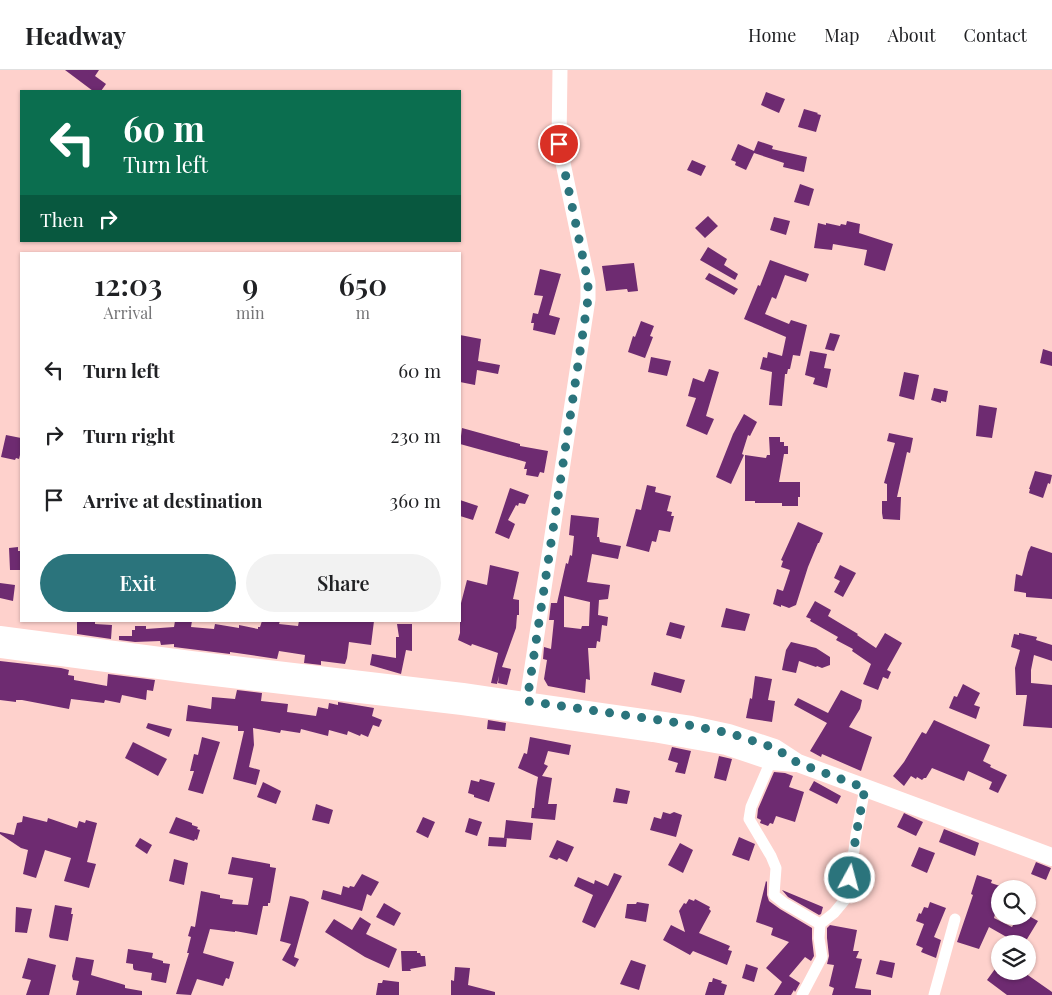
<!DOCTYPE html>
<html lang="en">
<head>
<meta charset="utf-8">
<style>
  :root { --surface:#fff; --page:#f2f2f2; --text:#202124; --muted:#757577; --line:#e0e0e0; --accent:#2b747c }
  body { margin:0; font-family:"Playfair Display",serif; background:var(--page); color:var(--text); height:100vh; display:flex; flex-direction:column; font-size:19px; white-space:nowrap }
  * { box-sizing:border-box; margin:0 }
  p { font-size:16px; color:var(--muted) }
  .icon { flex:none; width:28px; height:28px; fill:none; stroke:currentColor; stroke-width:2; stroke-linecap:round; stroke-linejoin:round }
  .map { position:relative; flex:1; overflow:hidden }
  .panel { position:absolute; left:20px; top:182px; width:441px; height:370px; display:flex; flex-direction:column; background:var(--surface); border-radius:0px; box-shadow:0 1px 4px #0004 }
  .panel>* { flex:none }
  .banner { position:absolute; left:20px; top:20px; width:441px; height:152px; border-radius:0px; box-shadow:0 1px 4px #0004; background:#0b6e4f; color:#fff; overflow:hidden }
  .buttons { position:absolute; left:991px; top:810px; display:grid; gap:10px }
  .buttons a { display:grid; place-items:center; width:45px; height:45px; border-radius:50%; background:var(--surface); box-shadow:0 1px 4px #0004; font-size:25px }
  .pin { position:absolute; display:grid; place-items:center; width:42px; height:42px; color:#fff; margin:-21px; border:2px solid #fff; border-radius:50%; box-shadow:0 1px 5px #0007 }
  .me { position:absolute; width:55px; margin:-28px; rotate:7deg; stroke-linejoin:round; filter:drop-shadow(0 0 4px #0008) }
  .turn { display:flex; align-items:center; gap:18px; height:105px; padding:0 20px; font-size:22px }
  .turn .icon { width:65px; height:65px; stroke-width:2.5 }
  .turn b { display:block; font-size:35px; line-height:42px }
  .then { display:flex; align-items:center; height:48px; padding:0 20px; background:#0003; gap:10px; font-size:19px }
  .eta { display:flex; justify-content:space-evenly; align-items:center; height:85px; text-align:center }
  .eta b { font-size:30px; font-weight:600; line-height:35px }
  .primary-button { display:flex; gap:10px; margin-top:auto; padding:10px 20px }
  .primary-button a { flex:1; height:58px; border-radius:30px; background:var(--accent); color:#fff; font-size:20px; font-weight:600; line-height:58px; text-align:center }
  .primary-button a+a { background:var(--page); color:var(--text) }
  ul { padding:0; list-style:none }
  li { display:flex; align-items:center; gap:15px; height:65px; padding:0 20px }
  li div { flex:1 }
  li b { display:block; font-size:19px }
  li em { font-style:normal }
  header { display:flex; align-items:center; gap:30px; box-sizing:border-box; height:70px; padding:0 25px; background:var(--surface); border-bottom:1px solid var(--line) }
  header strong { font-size:24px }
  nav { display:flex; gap:28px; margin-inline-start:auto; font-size:18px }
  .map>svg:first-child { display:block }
  .building { fill:#6e2b71; fill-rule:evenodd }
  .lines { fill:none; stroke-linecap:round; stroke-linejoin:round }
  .street { stroke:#fff; stroke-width:11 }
  .secondary { stroke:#fff; stroke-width:15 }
  .primary { stroke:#fff; stroke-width:18 }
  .route { stroke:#2b747c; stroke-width:9; stroke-dasharray:0 16.2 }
</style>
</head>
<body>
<header>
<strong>Headway</strong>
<nav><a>Home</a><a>Map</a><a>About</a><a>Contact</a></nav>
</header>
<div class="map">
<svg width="1052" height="925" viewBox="0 0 1052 925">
  <rect width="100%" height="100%" fill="#fed1cc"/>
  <path class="building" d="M65 0H99L95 6 106 14 101 21H93Z
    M766 22 785 29 779 43 761 35Z
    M804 39 818 43 817 44 821 45 816 62 798 57Z
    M758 71 773 76 772 79 807 87 804 102 783 97 784 93 754 83 746 100 735 95 736 92 731 90 738 74 754 81Z
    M692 90 706 96 701 106 687 100Z
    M800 114 814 119 809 136 794 132Z
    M708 146 718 156 705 168 695 158Z
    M774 147 790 151 786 165 770 160Z
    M847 151 860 154 859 163 893 174 885 201 864 195 867 180 833 174 832 180 814 178 818 153 826 155V153L840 156 841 154 846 155Z
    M708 177 727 189 724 195 738 204 735 210 700 190Z
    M770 190 809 204 806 212 785 205 776 229 772 227 765 244 789 254 791 250 807 255 800 286 793 285 790 299H788L787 304H785L782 336 769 335 772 302 760 299 763 287 767 288 768 282 782 286 786 267 744 249 758 215 760 216Z
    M634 193 638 221 628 222 627 219 606 221 602 196Z
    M540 199 561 204 549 245 560 248 555 265 533 260 534 253H531L533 243 538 244 543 226 534 225Z
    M709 203 738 219 734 225 705 209Z
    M641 251 654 256 650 266 653 267 645 288 628 282 633 266 635 267Z
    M830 263 840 265 834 281 825 279Z
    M460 265 481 269 478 291 500 295 498 304 477 300 475 315 460 312Z
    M1043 279 1052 282V296L1040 293Z
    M810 281 827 284 824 298 831 299 827 318 813 314 815 308 805 305Z
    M651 287 671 291 667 306 648 302Z
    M709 299 719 302 706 346 714 349 707 365 686 356 696 328 688 326 693 308 704 312Z
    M904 302 919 305 914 330 899 326Z
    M934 318 948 321 946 332 941 331V333L931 330Z
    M979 335 997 338 992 368 976 366Z
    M744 344 757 352 750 366 748 365 742 384 744 385 731 414 716 407 733 364Z
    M462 358 520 374V376L548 381 544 403 540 402 538 407 526 405 527 399H524L526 392 460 374Z
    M889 363 913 368 910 383 907 382 897 427H901L900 450 883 449 882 443V431H887V414L884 413 895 373 887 371Z
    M6 365 21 368V385H20L19 389 16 388 15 390 1 387Z
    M769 367H780V372H784V376H788V384H784L779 412H800V427H798V436H782V433H755V431H745V385L766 388 767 385H770Z
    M1035 401 1052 405 1050 414 1048 413 1043 428 1029 423 1030 419H1029Z
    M647 415 656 417 655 422 671 426 667 441 672 442 671 446H674L670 462 659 460 656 472 652 471 649 482 626 476 636 439 641 440Z
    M510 418 529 425 525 434 519 433 518 436 516 435 508 450 515 454 509 469 495 463Z
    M460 430 478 436 473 450 460 446Z
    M571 445 599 448 597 467H599L600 472 621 476 618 489 592 484 587 512 610 515 608 529 599 530 598 545 608 547 607 556 602 555 600 572 597 571 596 578H588L590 610 586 609 585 623 548 616 544 609 547 590 543 589 544 577 551 579 554 550H549L551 533H557L566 493 568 494 570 485 572 486 574 466 569 465ZM564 526 590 532 589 556H582L581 559 564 557Z
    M798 452 823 463 819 473H818L808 497 796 535 789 538 781 535V537L773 534 777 519 783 521 790 500 781 497 783 491 781 490Z
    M1031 476 1052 483V529L1026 527V523L1014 521 1016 504 1022 506 1028 482Z
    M18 477V481H21V500H10L9 478Z
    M490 495 519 502 513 529 519 530V545H517L516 558 502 597 511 599 507 615 498 613 499 606 497 614 491 613 498 583 472 574 471 576 458 570 460 563V537L467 510 487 515Z
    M840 495 856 503 843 527 834 522 840 511 834 508Z
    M0 513 15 515 13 531 0 528Z
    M815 531 831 540 828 546 858 564 857 565 876 578 885 563 902 573 887 600 891 602 888 609 883 607 878 620 863 614 871 594 852 581 853 579 836 570 838 567 810 551 811 549 806 547Z
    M726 538 750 544 745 561 721 557Z
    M77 551H95V554L112 555 111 569 77 564Z
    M175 551H192L191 557 214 559 215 554 239 558V555L258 559V557H260L262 551H280L279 554 298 556 299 551H374L371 575 349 572 347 588 345 594 321 591V595L304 593 305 585 279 581 277 589 230 582V584L174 577V574L161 575 160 571 135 572 119 570V566H132V560H135V556H146V559L174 557Z
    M670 552 685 556 681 569 666 565Z
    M397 554H412V581L406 580 401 604 370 595 372 584 396 588V567H399Z
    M1019 563 1037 567 1036 570 1052 575V591L1034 585 1031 600V613L1052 615V658L1023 656 1027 625H1016L1015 598 1020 580 1011 577 1014 564 1019 565Z
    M791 572 816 578 830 587V595L822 598 817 596 816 597 799 591 796 603 782 600 786 580Z
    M0 591 61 598 69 600 68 605 74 606V610L107 616 108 604 155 610 153 621 147 620 146 630 122 625 120 633 105 630 104 633 71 629 69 639 22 630H16V632L0 630Z
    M654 602 685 610 681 623 651 615Z
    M755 606 772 609 768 630 775 631 772 652 746 648 750 628 752 629Z
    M963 614 980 623 974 635 980 637 976 649 949 638 954 626 957 627Z
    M237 620 262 623 261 631 288 634 287 642 316 646 318 637 328 639 329 633 338 635V632L374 638 372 646 382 650 379 657 373 655 368 667 361 664 360 666 348 661 347 665 329 660 328 666 301 659 300 663 281 660 280 663 253 658 254 675 249 697 260 700 256 715 233 709 244 661H238V656L186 651 188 635 211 639 212 627 235 629Z
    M841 620 862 630 860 639 849 657 872 667 861 701 822 684 821 687 810 681 827 653 794 635 798 628 828 643Z
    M488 650 506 653 505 661 487 659Z
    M934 650 990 675 983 691 991 695 990 697 1007 705 998 723 989 719 992 712 968 701 964 711 932 698 926 708H924L922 710 917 707 916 709 911 706 904 716 893 706 904 692 922 662 926 664Z
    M148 653 172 659 169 667 146 658Z
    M202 667 220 672 203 724 188 720 194 701H190L194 684 198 685Z
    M530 667 571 675 569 685 548 681 544 694 548 696 542 706 552 708 548 734H557L555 750 531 748 532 738H534L536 719 538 707 518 698 524 683 527 684Z
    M133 672 167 689 158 706 125 688Z
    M672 677 691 681 685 704 675 702 678 693 668 690Z
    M719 686 732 689 726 711 714 708Z
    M774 702 785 703 793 706 789 717 804 722 795 752 776 746 773 754 770 753 768 756 760 753 761 750 757 748 758 739Z
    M480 709 495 713 489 732 474 727V725L468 723 471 710 479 712Z
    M814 711 841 726 837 734 809 720Z
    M263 712 281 721 276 734 257 727Z
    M616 718 630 721 627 734 613 732Z
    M316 734 333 740 329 754 312 750Z
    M663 742 670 744 674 742 682 745 676 767 650 760 654 747 661 749Z
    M904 743 923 752 916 766 897 757Z
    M23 746 47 752 48 748 77 758 79 751 85 753 86 750 97 753 87 792 96 794 89 818 64 811 71 788 45 780 36 808 23 804 28 780 21 778 0 764V762L14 765 17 753 22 752Z
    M176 747 192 753V755L198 757 197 759 200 760 197 770 195 769 194 771 169 763Z
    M423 747 435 752 428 768 416 762Z
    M469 748 482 752 477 766 465 762Z
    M506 750 533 753 531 770 504 768Z
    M944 759 979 773 975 786 939 772Z
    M489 767 507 768 506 777 488 776Z
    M739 767 755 774 749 791 732 785Z
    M140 768 152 775 147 784 135 776Z
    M557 770 574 777 567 792 559 788 557 790 549 787Z
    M680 773 693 780 683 803 668 795Z
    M919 777 935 783 927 803 911 796Z
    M232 787 270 794V797L276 798 270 833H268V836H263L257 865 235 861V862L210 859 203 883 234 892 229 909 226 908 223 916 197 909 191 925 176 924 189 883H187L191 867 188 866 191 856 195 857 201 821 220 825V828L233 830 232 834 248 835 253 808 228 804Z
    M174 789 188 793 184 815 169 811Z
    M1036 792 1051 798 1046 810 1031 804Z
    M614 803 622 806 595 858 582 852 593 825 574 816 578 807 594 814 595 810 608 816Z
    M362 804 379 812 371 826 367 824 362 841 321 829 323 820 341 825 343 816 349 818 350 816 354 817Z
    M977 805 992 810 991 813 1003 817 1002 819H1000V825L994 848 1012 857 1018 846H1029L1038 851 1024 874H1019L989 857 979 879 957 872 973 825 971 824Z
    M766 811 767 812V825L769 831 780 839 812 858V869L814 886 811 891 805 887 789 906 800 913 795 922 794 920 791 925H774L782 912 766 898 789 872 771 865 773 858 756 852Z
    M782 820 823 837 821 844 819 845 788 827Z
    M290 826 304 829 309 832 294 887 299 889 295 897 282 890 291 874 280 871Z
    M689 829 694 831 695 829 710 837 709 839 711 841 699 863 730 876 728 880 732 881 727 895 693 881 690 885 663 870 671 855 685 862 679 841 684 833 686 834Z
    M637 832 649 834 646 852 625 848 627 834H636Z
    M930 832 946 838 934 867 941 870 936 888 921 882 923 878 916 875 924 854 916 851 919 843 921 844 924 837 928 838Z
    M384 833 401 843 394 856 376 847Z
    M55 835 72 838 71 844H73L68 871 50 868 49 866Z
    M16 837 32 839 27 863 15 862Z
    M360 847 371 854 366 864 397 879 389 898 365 887 325 862 334 849 352 860Z
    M830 855 857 860 853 881H859L856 888 862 889 855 918 871 920V925H832L834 918 829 916 834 895 827 894 829 886 827 868V858Z
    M128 879 153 883 152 888 163 891V893L170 894 166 913 151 910 152 903 134 900 133 898V894L126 893Z
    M401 881H417V883H420L421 886H425L426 896 410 899 411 901H402Z
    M76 887 94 890 91 905 125 915V918L142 921V925H76L79 911 73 910 72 906Z
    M28 888 56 895 49 925H26L31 910 22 908Z
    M631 890 646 895 639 920 620 914Z
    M880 890 895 893 892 908 876 904Z
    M1000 892V901H1022L1052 922V925H1007L987 910Z
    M746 894 758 898 754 912 742 908Z
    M455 897 470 898 468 915 495 922V925H451V910L454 911Z
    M713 908 722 911 721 913 727 915 724 925H705L709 912H712Z
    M383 910 399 912V925H376L378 913H382Z"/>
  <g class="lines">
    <path class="street" d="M773 686 751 737 749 749 771 786 776 798 774 825 784 833 820 854 819 868 822 887 802 925
      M820 854 834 843 844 831 849 818 856 765 865 718
      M934 925 955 849"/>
    <path class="secondary" d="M525 643 588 229V212L559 74 560 0"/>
    <path class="primary" d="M0 565 191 590 463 622 692 655 729 663 775 678 798 693 1052 787
      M0 579 189 604 462 636 653 663 726 676 771 691 795 693"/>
  </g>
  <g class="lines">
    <path class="route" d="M559 74 588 212V229L527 631 673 652 729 663 775 678 798 693 865 718 856 765 850 808"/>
  </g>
</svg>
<div class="buttons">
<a><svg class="icon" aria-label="search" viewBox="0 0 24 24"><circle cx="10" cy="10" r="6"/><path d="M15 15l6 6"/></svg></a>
<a><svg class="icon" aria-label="layers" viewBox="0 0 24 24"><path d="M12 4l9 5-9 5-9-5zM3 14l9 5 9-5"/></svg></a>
</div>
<div class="pin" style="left:559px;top:74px;background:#d93025"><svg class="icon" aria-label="arrive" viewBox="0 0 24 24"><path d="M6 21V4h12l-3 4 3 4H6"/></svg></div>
<svg class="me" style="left:850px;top:808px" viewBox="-20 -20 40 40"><circle r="17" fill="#2b747c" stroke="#fff" stroke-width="3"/><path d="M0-11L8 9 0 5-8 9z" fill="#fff"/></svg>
<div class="banner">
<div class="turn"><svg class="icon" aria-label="left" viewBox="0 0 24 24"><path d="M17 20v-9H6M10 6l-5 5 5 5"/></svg><div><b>60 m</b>Turn left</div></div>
<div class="then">Then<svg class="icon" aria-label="right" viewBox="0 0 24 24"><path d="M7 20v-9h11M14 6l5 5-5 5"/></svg></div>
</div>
<section class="panel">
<div class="eta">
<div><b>12:03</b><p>Arrival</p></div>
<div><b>9</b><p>min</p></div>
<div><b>650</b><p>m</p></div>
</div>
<ul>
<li><svg class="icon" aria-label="left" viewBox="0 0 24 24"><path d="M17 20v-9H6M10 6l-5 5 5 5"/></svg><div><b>Turn left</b></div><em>60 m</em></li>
<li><svg class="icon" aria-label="right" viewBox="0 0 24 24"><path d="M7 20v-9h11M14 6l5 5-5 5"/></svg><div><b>Turn right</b></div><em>230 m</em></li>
<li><svg class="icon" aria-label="arrive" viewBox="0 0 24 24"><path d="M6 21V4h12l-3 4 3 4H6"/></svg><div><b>Arrive at destination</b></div><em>360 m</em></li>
</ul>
<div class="primary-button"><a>Exit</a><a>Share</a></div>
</section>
</div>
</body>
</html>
